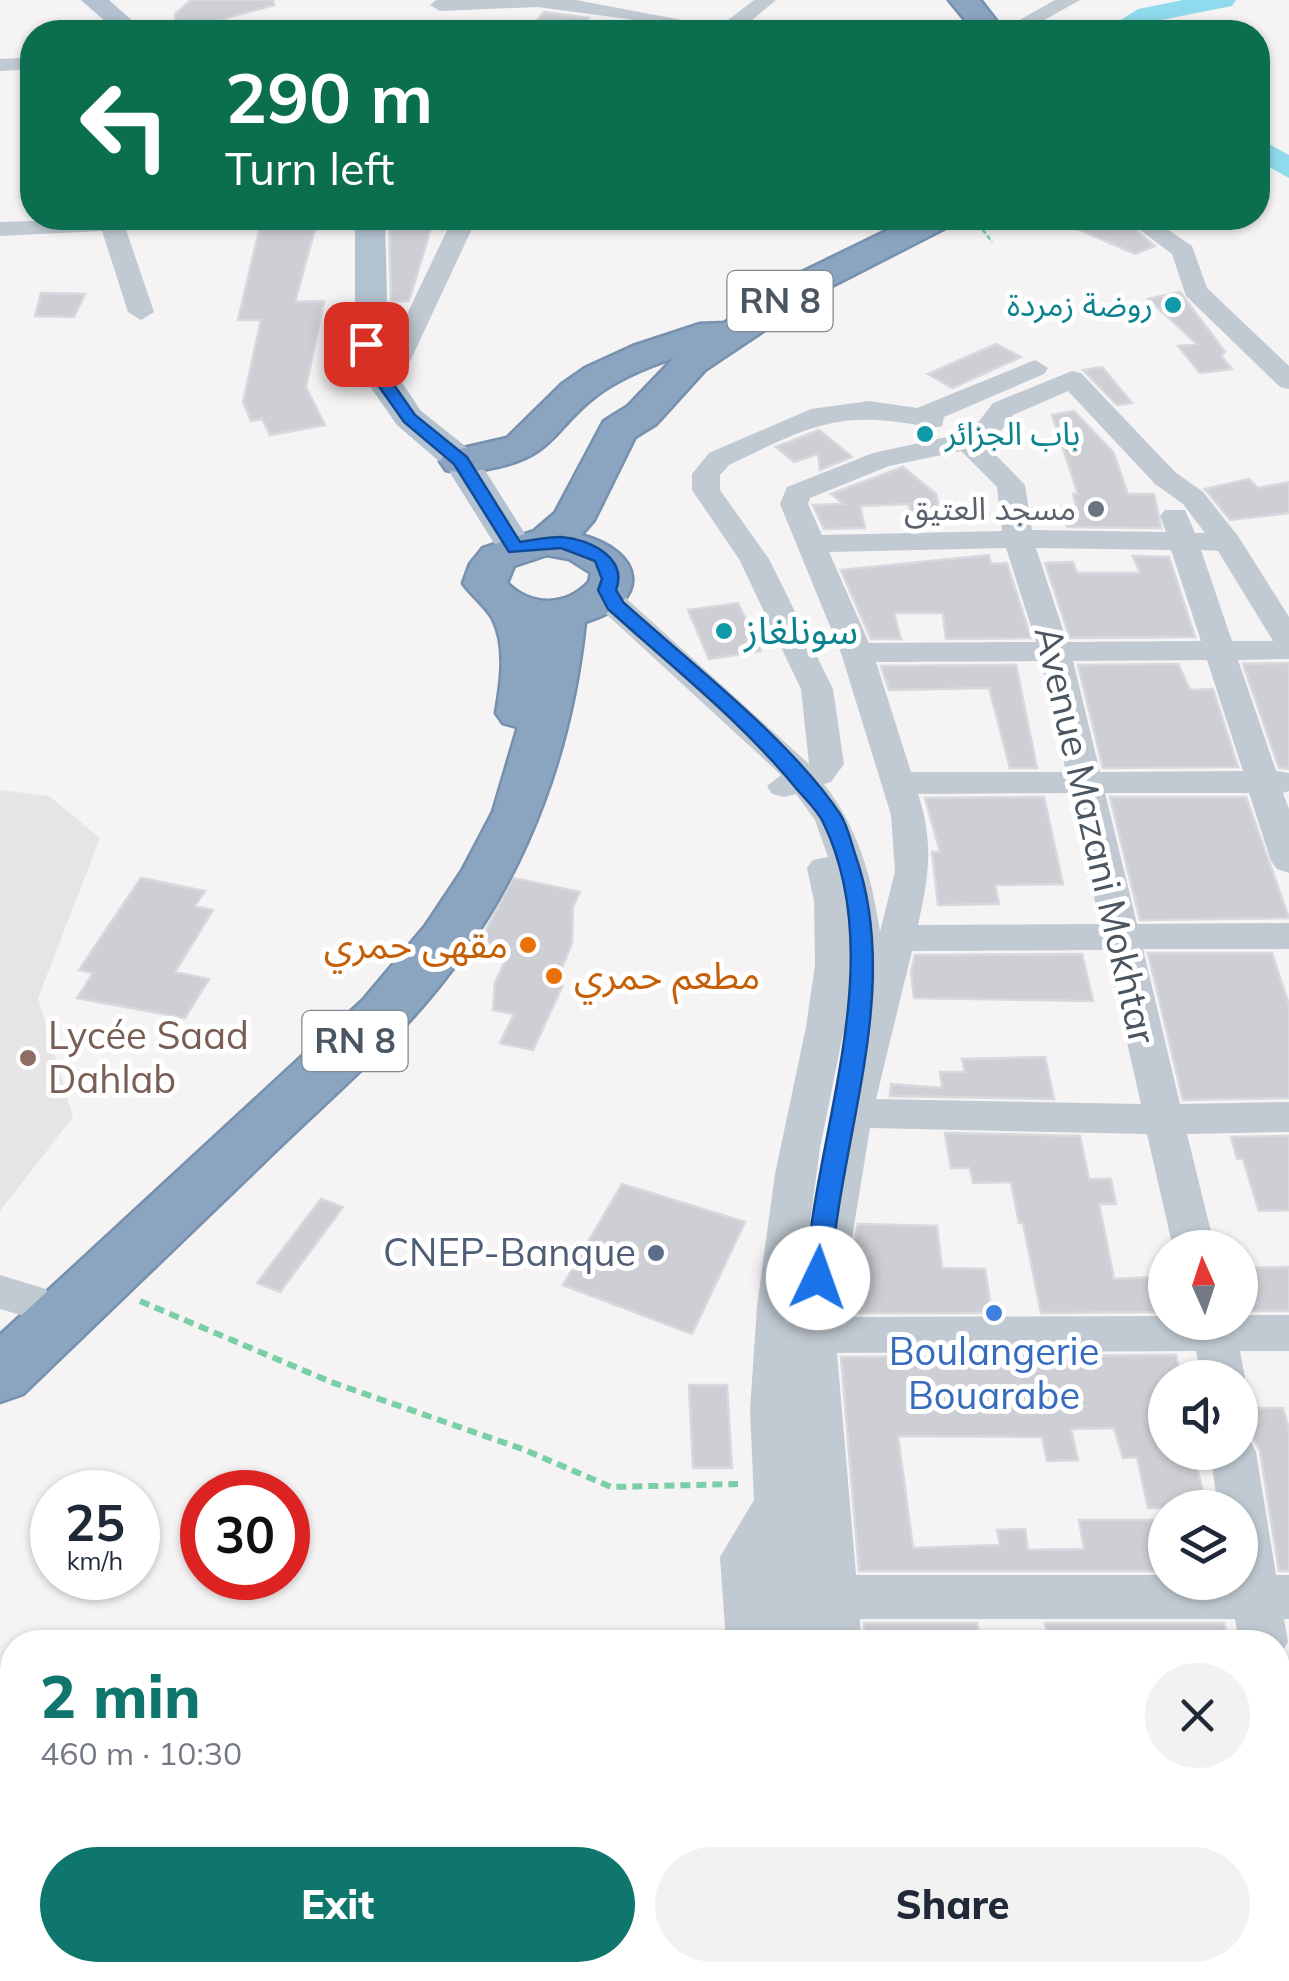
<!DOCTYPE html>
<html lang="en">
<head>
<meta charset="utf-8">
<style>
  :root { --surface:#fff; --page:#f2f2f3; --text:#1f2937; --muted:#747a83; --accent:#0f766e }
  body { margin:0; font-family:Mulish,"Noto Sans Arabic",sans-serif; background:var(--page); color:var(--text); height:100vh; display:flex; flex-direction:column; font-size:38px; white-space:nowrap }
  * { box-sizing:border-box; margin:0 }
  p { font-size:32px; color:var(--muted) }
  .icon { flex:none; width:55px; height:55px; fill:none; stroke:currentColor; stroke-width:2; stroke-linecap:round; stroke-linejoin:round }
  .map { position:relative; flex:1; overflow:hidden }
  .sheet { position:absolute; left:0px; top:1630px; width:1290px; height:352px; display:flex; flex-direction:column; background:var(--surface); border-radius:40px 40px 0 0; box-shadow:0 2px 8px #0004 }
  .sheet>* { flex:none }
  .guide { position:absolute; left:20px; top:20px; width:1250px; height:210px; border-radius:40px; box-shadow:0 2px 8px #0004; background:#0b6e4f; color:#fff; overflow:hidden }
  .needle { width:65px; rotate:357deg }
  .tools { position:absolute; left:1148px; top:1230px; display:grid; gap:20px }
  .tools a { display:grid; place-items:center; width:110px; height:110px; border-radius:50%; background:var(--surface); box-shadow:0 2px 8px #0004; font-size:50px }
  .speed { position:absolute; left:30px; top:1470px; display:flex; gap:20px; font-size:50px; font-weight:700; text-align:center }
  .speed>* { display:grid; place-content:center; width:130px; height:130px; border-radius:50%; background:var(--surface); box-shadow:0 2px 8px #0004; line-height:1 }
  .speed small { font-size:25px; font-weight:400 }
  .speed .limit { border:15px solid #d22; background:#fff; color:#111 }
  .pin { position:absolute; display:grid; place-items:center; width:85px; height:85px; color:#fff; margin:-42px; border-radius:20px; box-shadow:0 5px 15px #0006 }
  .me { position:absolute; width:110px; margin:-55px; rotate:3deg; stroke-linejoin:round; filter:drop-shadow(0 0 8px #0008) }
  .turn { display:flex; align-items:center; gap:35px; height:210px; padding:0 40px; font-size:45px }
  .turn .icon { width:130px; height:130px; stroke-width:2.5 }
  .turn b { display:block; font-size:70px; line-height:85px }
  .round { display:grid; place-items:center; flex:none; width:105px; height:105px; border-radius:52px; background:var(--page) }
  .summary { display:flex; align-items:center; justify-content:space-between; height:170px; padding:0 40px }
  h1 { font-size:60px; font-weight:800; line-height:75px; color:var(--accent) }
  .action { display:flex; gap:20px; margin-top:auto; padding:20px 40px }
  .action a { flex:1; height:115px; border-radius:60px; background:var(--accent); color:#fff; font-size:40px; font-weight:800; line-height:115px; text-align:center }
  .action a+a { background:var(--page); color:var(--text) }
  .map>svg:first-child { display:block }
  .education { fill:#e6e4e5 }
  .green { fill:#c3f1d5 }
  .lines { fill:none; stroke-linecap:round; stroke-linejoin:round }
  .river { fill:#90daee; fill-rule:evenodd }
  .building { fill:#cdcfd5; stroke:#d7d9de; stroke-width:2.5 }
  .highway-casing { stroke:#7690ad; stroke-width:5 }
  .path-far1 { stroke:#7ad0a6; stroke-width:2.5; stroke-dasharray:5 2.5; stroke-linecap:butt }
  .path { stroke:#7ad0a6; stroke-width:6; stroke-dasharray:10 6; stroke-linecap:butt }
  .minor { fill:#c1cad2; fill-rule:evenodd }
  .major { fill:#b3c2d1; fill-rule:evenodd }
  .highway { fill:#8ba5c1; fill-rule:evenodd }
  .route { fill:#1a73e8; stroke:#114b97; stroke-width:2.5 }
  .culture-dot { fill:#0f9aa8; stroke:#fff; stroke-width:4 }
  .worship-dot { fill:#6b7280; stroke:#fff; stroke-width:4 }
  .food-dot { fill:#e8710a; stroke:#fff; stroke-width:4 }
  .education-dot { fill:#8d6e63; stroke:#fff; stroke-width:4 }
  .service-dot { fill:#5c6f8a; stroke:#fff; stroke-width:4 }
  .shop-dot { fill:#3f7fe0; stroke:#fff; stroke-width:4 }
  .labels { text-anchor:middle; stroke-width:10; stroke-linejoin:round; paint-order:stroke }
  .far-culture-label { font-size:32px; fill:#0d838f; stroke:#fff; text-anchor:end }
  .far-worship-label { font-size:32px; fill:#5b616d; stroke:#fff; text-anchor:end }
  .shield { fill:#fff; stroke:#808990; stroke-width:2.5 }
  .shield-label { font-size:35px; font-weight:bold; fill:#4a5661 }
  .culture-label { font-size:38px; fill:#0d838f; stroke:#fff; text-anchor:start }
  .street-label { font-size:38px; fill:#4a5661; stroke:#fff }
  .food-label { font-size:38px; fill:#c56008; stroke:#fff; text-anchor:end }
  .education-label { font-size:38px; fill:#785e54; stroke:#fff; text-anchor:start }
  .service-label { font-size:38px; fill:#4e5e75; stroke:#fff; text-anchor:end }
  .shop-label { font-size:38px; fill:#366cbe; stroke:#fff }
</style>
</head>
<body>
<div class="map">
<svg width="1289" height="1981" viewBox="0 0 1289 1981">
  <rect width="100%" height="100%" fill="#f5f3f3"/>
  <path class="education" d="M0 790 49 796 100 838 38 998 73 1117 0 1211Z"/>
  <path class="green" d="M1278 1952H1289V1981H1107L1106 1970H1278Z"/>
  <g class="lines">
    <path class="river" d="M1183 0H1236L1232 6 1156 21 1136 32H1102L1138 9Z
      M1258 138 1289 155V178L1258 161Z"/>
  </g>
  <path class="building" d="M191 0H273L274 5 176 32 175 14Z
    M544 12 589 18 577 32H527Z
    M262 218H318L295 302 324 301 306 387 325 425 270 435 262 419 251 421 243 402 261 320H238Z
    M389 218H434L409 301 391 302Z
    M1052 218H1121L1155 246 1135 254Z
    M1180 292 1225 352 1221 356 1232 369 1200 373 1178 346 1197 344 1148 299Z
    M41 293 85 294 74 317 35 316Z
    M996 344 1021 357 952 388 928 374Z
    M1102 367 1132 403 1117 405 1083 370Z
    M1074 411 1113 452 1128 494H1154L1161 528 1067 527 1062 507 1076 506 1073 494H1078L1052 415Z
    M819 430 852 457 820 470 818 454 794 462 776 447Z
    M903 467 936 494 943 526 913 527 909 504 860 506 865 528 824 529 813 505 844 504 831 494Z
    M1249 479 1258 488 1289 482V513L1230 520 1205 489Z
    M989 555 991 564 1007 563 1031 638 946 639 943 613H894L901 639H871L841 570Z
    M1133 556 1169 557 1195 637 1070 638 1045 563 1073 562 1077 573H1140Z
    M738 603 761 651 709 659 688 610Z
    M1289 663V769L1279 768 1243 664Z
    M1178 664 1190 690 1213 689 1238 767 1103 768 1078 665Z
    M1016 665 1037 768H1010L989 688 889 690 881 666Z
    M1044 797 1063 884 995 885 999 904 938 905 932 852H940L925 798Z
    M1110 797H1246L1289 918 1140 920Z
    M141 878 205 891 195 906 213 910 175 972 209 979 185 1018 77 998 93 973 79 970Z
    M513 878 580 892 573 907 572 943 562 968V987L533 1050 500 1043 514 1014 493 1010 495 983 508 955 476 949Z
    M1148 953H1272L1289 1005V1098L1183 1100Z
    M1082 954 1093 1001 914 998 911 972 915 955Z
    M1045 1057 1054 1099 890 1096 891 1084 942 1088 940 1072H965L962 1059Z
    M945 1133 1080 1136 1089 1179H1111L1116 1204H1099L1114 1279 1154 1277 1163 1312 1041 1313 1023 1223H1019L1011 1182 973 1183 970 1168H951Z
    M1289 1136V1210L1259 1211 1243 1159H1237L1231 1137Z
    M622 1184 745 1222 692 1334 563 1285Z
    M321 1199 343 1207 280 1292 257 1283Z
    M858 1224 937 1226 942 1268 985 1269 992 1313H843Z
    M1289 1267V1311H1240V1268Z
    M1176 1355 1181 1378H1165V1452H1193L1207 1508H1148L1137 1457 1123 1458 1114 1428 1071 1429 1078 1460 1047 1461 1042 1437 898 1436 913 1548 1000 1545 997 1530 1025 1529 1028 1550 1084 1549 1079 1520H1165V1571H859L841 1357Z
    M689 1385H727L732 1468H693Z
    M1240 1408H1283L1289 1429V1571H1279L1260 1451 1252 1436 1244 1433Z
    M864 1623H977L980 1642H864Z
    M1045 1623H1224L1229 1642H1049Z"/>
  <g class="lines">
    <defs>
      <path id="highway" d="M949 0H980L1005 32H975Z
        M913 218H956L951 225 826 289 705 370 656 424 635 437 594 520 581 535C645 552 652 602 585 622 569 777 509 916 401 1030 357 1076 309 1118 264 1162 184 1239 103 1317 23 1394L0 1402V1335L363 1000 426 925 462 871 493 812 518 727 503 723 496 713C501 684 507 647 493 619 487 607 471 595 463 583L470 564 483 548 534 531 555 513 604 421 628 406 674 358C647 367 620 378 597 395 553 428 555 456 492 468 476 471 462 474 446 470L440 461 446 452 507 438 562 384 585 368 633 346 700 324 724 323 800 273ZM547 555 569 559 591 573 589 582C566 607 531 607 507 583L514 566Z"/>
    </defs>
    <use href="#highway" class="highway-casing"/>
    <path class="path-far1" d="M938 32 951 23
      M985 218 979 225 992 242"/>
    <path class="path" d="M140 1301 331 1382 525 1450 611 1487 738 1484"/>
    <path class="minor" d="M436 0H576L719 27 754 0H776L738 32H688L628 19 537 7 440 11 430 5Z
      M1055 0H1080L1023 32H998Z
      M32 57V69L0 71V59Z
      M122 218 154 312 141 320 128 312 102 231 0 236V222Z
      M453 218H477L399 385 386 393 377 391 373 385Z
      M1124 218H1151L1192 246 1207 288 1289 366V389L1280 387 1186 296 1172 254Z
      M1035 360 1048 368 1044 374 944 417 942 426 932 428C840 408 810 426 729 465L720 475V490L769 559 833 689 844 764 831 782 824 784C858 828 872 877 880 932L895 871 891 815 841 653 780 504 787 487 873 453 956 435 976 425 993 403 1072 371 1081 373 1175 472 1203 492 1238 536 1289 617V659L1238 660 1276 771 1289 773V791L1283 793 1289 809V873L1277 869 1271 861 1249 793H1105L1137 924 1289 923V949H1143L1180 1104 1289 1102V1132L1187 1134 1215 1248H1173L1147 1134 870 1128 839 1317 1165 1316V1322H1240V1315H1289V1351H1240L1245 1378 1240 1388V1378H1201L1196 1351 837 1353 856 1575H1165V1582H1240V1508H1218L1210 1452H1240V1435L1249 1438 1256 1452 1276 1575H1289V1619H1284L1288 1642 1278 1659V1642H1239L1235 1619H860L861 1642H726L720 1557 754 1500 750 1410 757 1306 775 1174 806 1027 815 965 814 901 807 868 813 860 828 857 815 820 796 794 784 797 772 794 767 786 781 775 604 612 592 590 596 584H618L628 600 809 764 801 689 739 559 692 490V474L709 453 811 409 869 401 917 408ZM1068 391 1155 484 1183 504 1205 533H1195L1185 510H1165L1160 516 1166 532 1032 530 1025 485 984 443 996 437 1013 415ZM961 451 997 487 1002 531 822 535 808 504 810 498 889 466ZM1006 548 1036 642 869 643 829 552ZM1036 548 1171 550 1201 641 1067 642ZM1201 550 1218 551 1273 641H1232ZM1207 660 1243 771 1100 772 1073 661ZM1041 661 1066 772H911L876 662ZM1071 793 1100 924 918 925C929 877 934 842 918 794ZM1106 950 1141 1104 876 1099 912 951ZM843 1034 853 1037 833 1113 803 1275 820 1148Z
      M0 1275 46 1289 52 1301 46 1313 31 1318 0 1309Z
      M1278 1684 1289 1689V1785L1278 1780Z
      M1278 1893H1289V1947H1278Z
      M779 1970H833L834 1981H780Z
      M834 1970H888L889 1981H835Z"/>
    <path class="major" d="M81 0H109L145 32H117Z
      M355 218H385L387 301 383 343 403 384 421 411 474 453 534 548 528 556 515 559 502 556 447 468 397 425 369 385 349 343 355 301Z"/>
    <use href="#highway" class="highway"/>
  </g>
  <path class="route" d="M361 340H372L394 385 415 415 467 457 520 542C534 540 548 537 561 537 590 539 628 558 616 590L623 602C690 663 791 740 840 814 848 826 851 843 856 857 903 994 838 1140 831 1278L828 1285 818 1288 809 1285 806 1278C814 1133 891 962 823 822 817 809 804 798 795 787 741 721 671 666 608 609L598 590 602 579 595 561 561 548 509 552 454 464 404 422 378 385 359 344Z"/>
  <g class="culture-dot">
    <circle cx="1173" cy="305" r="10"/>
    <circle cx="925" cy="434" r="10"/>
    <circle cx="724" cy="631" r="10"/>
  </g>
  <circle class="worship-dot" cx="1096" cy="509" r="10"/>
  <g class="food-dot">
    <circle cx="528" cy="945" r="10"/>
    <circle cx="554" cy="976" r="10"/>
  </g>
  <circle class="education-dot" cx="28" cy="1058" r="10"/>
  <circle class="service-dot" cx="656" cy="1253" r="10"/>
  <circle class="shop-dot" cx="994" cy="1313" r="10"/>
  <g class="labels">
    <g class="far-culture-label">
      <text x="1153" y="316">روضة زمردة</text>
      <text x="945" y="445" text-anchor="start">باب الجزائر</text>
    </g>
    <g class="far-worship-label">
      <text x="1076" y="520">مسجد العتيق</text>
    </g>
    <g class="shield">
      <rect x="727.5" y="271" width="105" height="60" rx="8"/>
      <rect x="302.5" y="1011" width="105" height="60" rx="8"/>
    </g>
    <g class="shield-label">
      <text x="780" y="313">RN 8</text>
      <text x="355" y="1053">RN 8</text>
    </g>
    <g class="culture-label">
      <text x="744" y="644">سونلغاز</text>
    </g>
    <g class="street-label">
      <text transform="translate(1095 835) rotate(77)" y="13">Avenue Mazani Mokhtar</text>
    </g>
    <g class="food-label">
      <text x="508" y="958">مقهى حمري</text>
      <text x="574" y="989" text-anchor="start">مطعم حمري</text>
    </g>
    <g class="education-label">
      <text x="48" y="1049">Lycée Saad<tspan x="48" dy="44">Dahlab</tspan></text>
    </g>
    <g class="service-label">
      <text x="636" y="1266">CNEP-Banque</text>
    </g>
    <g class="shop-label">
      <text x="994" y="1365">Boulangerie<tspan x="994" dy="44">Bouarabe</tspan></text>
    </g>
  </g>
</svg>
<div class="tools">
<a><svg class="needle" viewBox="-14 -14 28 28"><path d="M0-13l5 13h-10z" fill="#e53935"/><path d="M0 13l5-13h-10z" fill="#747a83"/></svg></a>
<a><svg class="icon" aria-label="sound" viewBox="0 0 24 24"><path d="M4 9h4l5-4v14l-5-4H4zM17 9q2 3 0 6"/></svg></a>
<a><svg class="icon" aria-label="layers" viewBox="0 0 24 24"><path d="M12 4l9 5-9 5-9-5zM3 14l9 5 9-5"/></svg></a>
</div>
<div class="speed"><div>25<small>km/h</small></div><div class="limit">30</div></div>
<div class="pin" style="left:366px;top:344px;background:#d93025"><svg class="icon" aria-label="arrive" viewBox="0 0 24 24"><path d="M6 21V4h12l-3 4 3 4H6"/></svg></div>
<svg class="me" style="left:818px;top:1278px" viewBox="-20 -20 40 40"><circle r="19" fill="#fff"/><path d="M0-13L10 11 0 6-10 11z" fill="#1a73e8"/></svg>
<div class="guide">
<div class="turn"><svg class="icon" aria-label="left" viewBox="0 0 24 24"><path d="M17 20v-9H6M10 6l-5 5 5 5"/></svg><div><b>290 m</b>Turn left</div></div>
</div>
<section class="sheet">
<div class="summary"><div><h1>2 min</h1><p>460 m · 10:30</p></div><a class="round"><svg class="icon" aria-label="close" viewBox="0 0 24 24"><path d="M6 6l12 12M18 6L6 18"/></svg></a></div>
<div class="action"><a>Exit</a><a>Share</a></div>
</section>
</div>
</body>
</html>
